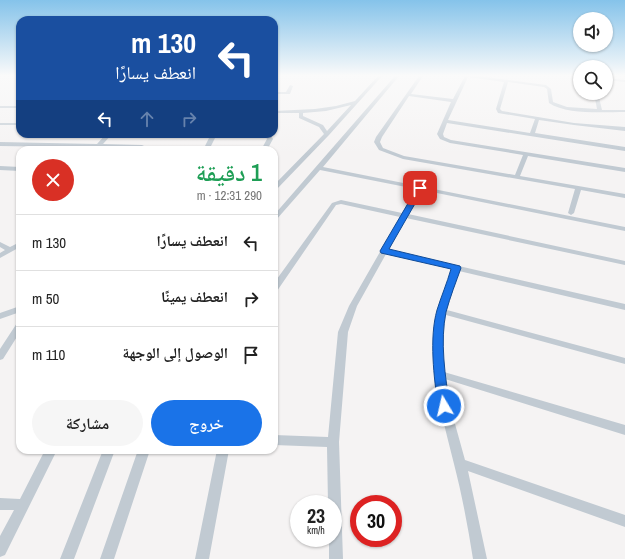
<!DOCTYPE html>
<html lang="ar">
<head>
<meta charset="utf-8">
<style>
  :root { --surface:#fff; --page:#f6f6f6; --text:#222; --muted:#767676; --line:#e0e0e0; --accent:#1a73e8 }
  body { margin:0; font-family:"Archivo Narrow","Noto Naskh Arabic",sans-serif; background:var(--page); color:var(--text); direction:rtl; height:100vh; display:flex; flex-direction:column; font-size:15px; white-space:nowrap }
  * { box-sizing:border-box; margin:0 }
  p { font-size:13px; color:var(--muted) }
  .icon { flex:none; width:22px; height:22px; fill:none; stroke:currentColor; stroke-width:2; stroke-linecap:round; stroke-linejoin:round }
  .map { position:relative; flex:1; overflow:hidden; direction:ltr }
  .details { position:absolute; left:16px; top:146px; width:262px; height:308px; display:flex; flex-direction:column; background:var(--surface); border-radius:12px; box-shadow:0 1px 3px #0004; direction:rtl }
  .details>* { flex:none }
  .banner { position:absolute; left:16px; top:16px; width:262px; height:122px; border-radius:12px; box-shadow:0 1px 3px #0004; direction:rtl; background:#1a4fa0; color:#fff; overflow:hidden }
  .buttons { position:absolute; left:573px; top:12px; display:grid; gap:8px }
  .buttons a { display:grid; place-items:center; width:40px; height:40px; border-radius:50%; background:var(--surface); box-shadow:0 1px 3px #0004; font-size:20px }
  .speed { position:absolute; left:290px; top:495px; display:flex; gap:8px; font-size:20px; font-weight:700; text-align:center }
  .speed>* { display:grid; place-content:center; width:52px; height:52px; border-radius:50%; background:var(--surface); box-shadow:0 1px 3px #0004; line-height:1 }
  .speed small { font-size:10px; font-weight:400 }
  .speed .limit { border:6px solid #d22; background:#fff; color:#111 }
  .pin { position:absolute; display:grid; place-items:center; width:34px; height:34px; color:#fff; margin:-17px; border-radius:8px; box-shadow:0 2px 6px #0006 }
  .me { position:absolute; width:44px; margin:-22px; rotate:351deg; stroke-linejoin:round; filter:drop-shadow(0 0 3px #0008) }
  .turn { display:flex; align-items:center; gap:14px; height:84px; padding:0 16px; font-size:18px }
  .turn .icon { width:52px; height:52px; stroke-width:2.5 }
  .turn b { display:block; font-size:28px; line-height:34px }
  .lanes { display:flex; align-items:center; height:38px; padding:0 16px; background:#0003; justify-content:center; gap:20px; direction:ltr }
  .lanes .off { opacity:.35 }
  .round { display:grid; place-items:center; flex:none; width:42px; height:42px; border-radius:21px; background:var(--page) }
  .overview { display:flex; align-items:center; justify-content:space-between; height:68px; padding:0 16px }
  h1 { font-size:24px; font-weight:600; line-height:30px; color:#1e9e55 }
  .action { display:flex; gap:8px; margin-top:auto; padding:8px 16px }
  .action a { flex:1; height:46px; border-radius:24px; background:var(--accent); color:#fff; font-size:16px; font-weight:600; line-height:46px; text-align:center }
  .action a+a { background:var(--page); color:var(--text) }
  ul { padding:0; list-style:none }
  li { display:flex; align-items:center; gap:12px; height:56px; padding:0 16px; border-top:1px solid var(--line) }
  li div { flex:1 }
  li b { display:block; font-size:15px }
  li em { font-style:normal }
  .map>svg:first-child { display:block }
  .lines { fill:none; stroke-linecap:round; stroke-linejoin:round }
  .minor { fill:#c1cad2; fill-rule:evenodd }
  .route { fill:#1a73e8; stroke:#114b97 }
</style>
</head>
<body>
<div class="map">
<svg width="625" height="559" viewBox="0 0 625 559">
  <rect width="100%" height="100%" fill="#f5f3f3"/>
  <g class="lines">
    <path class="minor" d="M378 76H382L329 135 276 190 274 191V185L324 134 319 127 299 118V113H274V111L315 109 336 106 355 101ZM351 105 327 131 323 125 303 116V113L326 111Z
      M395 76H399L323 167 625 227V231L422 190 408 214 625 261V265L406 218 389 250 625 304V310L459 271 447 310 625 358V364L446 315 442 345 444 372 625 425V435L445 379 452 413 465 460 625 515V527L468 471 487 559H473C468 527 462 495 454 464 443 419 429 374 434 327 437 307 445 288 452 269L386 254 357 306 348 332 339 442 343 559H329V538H333V504H328L327 447 274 445V435L328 437 338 332 349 306 400 217 341 204 336 205 277 291 274 292V283L332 203 341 200 402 213 416 189 320 170 276 220 274 221V215Z
      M419 76H423L411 94 453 99 465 76H477L546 85 551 89 553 102 567 107 597 109 594 93H598L602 110H625V112C603 112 567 115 549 103L547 89 544 87 508 82 500 109 502 111 574 123 625 127V131L574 125 539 120 535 133 625 147V151L447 123 443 134 444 137 451 140 625 168V172L528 156 520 176 625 194V198L581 190 574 213 571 215 568 213 575 189 403 159 379 150 374 142 376 137ZM468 77 504 82 496 109 498 113 535 119 530 133 448 120ZM409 96 451 102 437 134 440 139 450 143 523 155 515 175 404 156 383 148 380 142 382 137Z
      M573 76H580V78L574 77Z
      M606 78 625 80V82L606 80Z
      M290 85 293 86 290 94H274V92H286Z
      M0 106H20V108H0Z
      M0 123H20V125H0Z
      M106 134H112L103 144 142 145 144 146 146 150 132 148 0 146V142L97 144Z
      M211 134H217L209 150H203Z
      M264 134H270L273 139 267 150H261L267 139Z
      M0 166 20 167V171L0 170Z
      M0 242 10 247 20 242V247L0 258V253L5 250 0 247Z
      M20 306V312L0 319V313Z
      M20 322V332L3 359 0 360V349L17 323Z
      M45 450H57L5 555 0 557V536L14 510H0V498L20 499Z
      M103 450H115L74 559H60Z
      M138 450H150L114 559H100Z
      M217 450H229L209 559H195Z"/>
  </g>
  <linearGradient id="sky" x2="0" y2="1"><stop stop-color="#85c3ea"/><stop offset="0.49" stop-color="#fafafa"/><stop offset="1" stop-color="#fafafa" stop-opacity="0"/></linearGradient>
  <rect width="625" height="154" fill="url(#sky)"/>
  <path class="route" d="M420 186 424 188 389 249 460 266 461 268C456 282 450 297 446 312 440 341 445 377 450 406L448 409 444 411 440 409 438 406C434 378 429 338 437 310 441 297 447 283 451 269L381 253 380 251 417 188Z"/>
</svg>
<div class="buttons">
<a><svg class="icon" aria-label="sound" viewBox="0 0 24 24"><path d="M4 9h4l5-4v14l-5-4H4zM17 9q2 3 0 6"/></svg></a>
<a><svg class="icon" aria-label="search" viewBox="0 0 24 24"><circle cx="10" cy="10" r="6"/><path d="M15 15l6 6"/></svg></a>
</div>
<div class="speed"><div>23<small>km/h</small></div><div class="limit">30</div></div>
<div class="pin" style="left:420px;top:188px;background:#d93025"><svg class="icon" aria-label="arrive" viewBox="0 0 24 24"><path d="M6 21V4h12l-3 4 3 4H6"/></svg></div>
<svg class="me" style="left:444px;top:406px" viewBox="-20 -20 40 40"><circle r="17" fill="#1a73e8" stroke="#fff" stroke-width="3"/><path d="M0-11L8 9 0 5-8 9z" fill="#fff"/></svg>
<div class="banner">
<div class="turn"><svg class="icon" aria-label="left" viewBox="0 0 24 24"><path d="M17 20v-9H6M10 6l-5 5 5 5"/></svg><div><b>130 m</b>انعطف يسارًا</div></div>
<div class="lanes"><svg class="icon" aria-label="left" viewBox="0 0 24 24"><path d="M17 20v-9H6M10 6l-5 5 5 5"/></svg><svg class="icon off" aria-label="ahead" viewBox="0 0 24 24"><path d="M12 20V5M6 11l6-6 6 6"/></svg><svg class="icon off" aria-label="right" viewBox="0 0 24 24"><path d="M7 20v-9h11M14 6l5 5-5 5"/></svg></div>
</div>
<section class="details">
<div class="overview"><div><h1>1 دقيقة</h1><p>290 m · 12:31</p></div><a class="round" style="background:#d93025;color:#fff"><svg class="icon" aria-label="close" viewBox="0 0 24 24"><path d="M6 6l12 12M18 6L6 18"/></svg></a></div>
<ul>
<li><svg class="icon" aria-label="left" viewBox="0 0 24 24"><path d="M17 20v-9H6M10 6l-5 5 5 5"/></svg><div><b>انعطف يسارًا</b></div><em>130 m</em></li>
<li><svg class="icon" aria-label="right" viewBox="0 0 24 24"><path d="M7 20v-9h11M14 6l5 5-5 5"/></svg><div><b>انعطف يمينًا</b></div><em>50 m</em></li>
<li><svg class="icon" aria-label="arrive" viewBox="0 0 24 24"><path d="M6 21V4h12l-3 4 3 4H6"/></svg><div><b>الوصول إلى الوجهة</b></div><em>110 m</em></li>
</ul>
<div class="action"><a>خروج</a><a>مشاركة</a></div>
</section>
</div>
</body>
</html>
